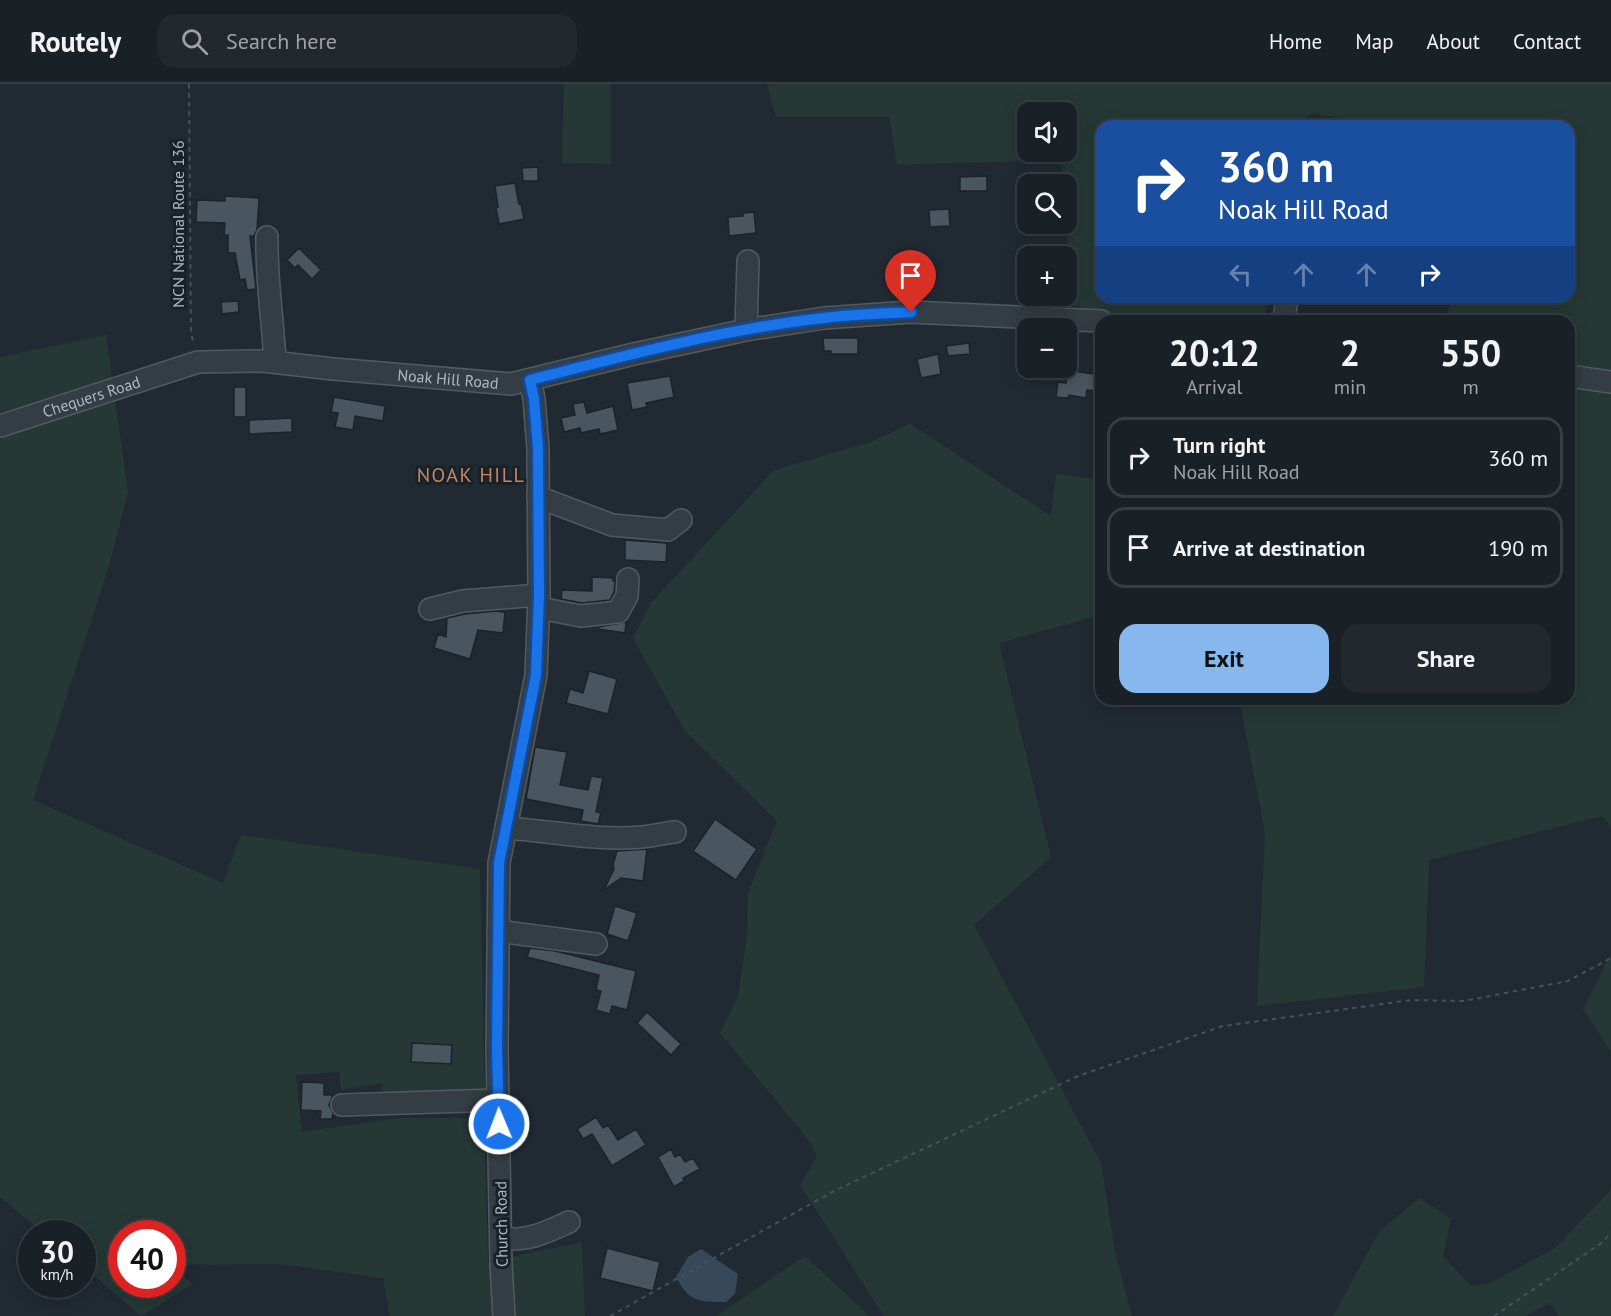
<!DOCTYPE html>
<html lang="en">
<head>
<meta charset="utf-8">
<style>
  :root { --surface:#192026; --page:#22282e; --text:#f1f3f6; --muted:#9fa3a7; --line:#373e43; --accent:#87b8ed }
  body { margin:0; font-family:"PT Sans",sans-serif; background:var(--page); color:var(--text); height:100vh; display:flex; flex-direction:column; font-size:22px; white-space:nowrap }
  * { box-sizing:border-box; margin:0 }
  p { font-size:20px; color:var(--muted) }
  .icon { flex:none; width:33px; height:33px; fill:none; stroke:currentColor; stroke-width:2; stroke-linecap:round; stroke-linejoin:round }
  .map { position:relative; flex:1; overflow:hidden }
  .details { position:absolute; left:1095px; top:231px; width:480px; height:390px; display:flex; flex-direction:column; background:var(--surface); border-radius:18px; box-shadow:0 3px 15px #0003,0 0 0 2px var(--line) }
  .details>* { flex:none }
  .hud { position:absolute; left:1095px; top:36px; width:480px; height:183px; border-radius:18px; box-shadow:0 3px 15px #0003,0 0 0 2px var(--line); background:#1a4fa0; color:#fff; overflow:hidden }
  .buttons { position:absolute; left:1017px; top:18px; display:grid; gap:12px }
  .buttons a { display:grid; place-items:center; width:60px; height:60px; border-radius:12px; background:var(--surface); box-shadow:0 3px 15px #0003,0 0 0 2px var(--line); font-size:30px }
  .speed { position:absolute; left:18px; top:1136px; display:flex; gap:12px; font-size:30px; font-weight:700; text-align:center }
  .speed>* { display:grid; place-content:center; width:78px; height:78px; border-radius:50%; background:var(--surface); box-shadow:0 3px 15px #0003,0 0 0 2px var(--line); line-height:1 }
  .speed small { font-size:15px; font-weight:400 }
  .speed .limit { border:9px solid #d22; background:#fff; color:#111 }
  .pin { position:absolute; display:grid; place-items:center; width:51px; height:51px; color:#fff; margin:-62px -26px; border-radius:50% 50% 50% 0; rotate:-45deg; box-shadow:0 0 6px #0007 }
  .pin .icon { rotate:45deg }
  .me { position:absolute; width:66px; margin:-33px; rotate:359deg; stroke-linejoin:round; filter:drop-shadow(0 0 4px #0008) }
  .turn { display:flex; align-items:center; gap:21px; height:126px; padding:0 24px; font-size:27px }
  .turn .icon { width:78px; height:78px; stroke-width:2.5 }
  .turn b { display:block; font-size:42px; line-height:51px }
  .lanes { display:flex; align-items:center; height:57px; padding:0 24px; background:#0003; justify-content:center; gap:30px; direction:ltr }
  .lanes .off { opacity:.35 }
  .eta { display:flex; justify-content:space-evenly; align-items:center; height:102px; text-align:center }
  .eta b { font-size:36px; font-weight:800; line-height:42px }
  .cta { display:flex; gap:12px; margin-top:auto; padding:12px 24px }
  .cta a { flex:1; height:69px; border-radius:18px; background:var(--accent); color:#111; font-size:24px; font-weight:800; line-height:69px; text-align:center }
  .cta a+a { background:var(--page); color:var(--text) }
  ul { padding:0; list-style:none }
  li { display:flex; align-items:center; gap:18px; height:81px; margin:0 12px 9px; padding:0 12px; border:3px solid var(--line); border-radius:18px }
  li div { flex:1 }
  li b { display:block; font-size:22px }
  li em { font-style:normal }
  header { display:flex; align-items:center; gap:36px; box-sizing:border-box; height:84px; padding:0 30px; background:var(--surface); border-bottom:2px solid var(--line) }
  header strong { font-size:28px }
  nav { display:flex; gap:33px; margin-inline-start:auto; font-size:21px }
  .search { width:420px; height:54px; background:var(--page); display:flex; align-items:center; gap:15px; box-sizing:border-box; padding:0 21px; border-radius:18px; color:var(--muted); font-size:22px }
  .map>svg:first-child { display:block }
  .green { fill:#253836; fill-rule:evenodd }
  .water { fill:#364859 }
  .building { fill:#49555f; stroke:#1b232a; stroke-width:1.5 }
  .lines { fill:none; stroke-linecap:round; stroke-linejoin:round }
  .minor-casing { stroke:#515a62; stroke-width:24 }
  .path { stroke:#425354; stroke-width:2; stroke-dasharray:4.5 4.5; stroke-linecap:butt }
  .minor { stroke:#343c44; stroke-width:21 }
  .route-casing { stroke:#114b97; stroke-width:15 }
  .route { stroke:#1a73e8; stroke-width:10 }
  .labels { text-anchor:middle; stroke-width:6; stroke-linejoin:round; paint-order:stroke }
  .street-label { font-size:16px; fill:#aeb7c1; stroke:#192128 }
  .quarter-label { font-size:20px; letter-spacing:1.5px; fill:#c88462; stroke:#192128 }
</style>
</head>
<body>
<header>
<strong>Routely</strong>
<div class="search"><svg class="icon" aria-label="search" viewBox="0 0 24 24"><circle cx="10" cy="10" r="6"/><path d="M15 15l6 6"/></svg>Search here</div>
<nav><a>Home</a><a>Map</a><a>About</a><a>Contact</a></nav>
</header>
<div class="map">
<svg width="1611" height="1232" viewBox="0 0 1611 1232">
  <rect width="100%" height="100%" fill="#212a33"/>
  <path class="green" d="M564 0H611V80L562 79Z
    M767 0H1611V743L1602 732 1429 776 1424 903 1257 922 1265 748 1241 625 1237 615H1569V237H1443L1454 213H1569V42H1384L1312 29 1291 42H1101V213H1268L1264 237H1107L1106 231 1071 220 1066 140V100H1063L1061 76 897 81 889 33H776ZM1028 28H1066V68H1028Z
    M106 251 128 408 109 482 33 716 223 799 241 751 480 785 485 1018H384L382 999 341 1006 339 988 296 991 302 1048 398 1034H484L488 1178 582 1158 585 1232H390L383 1194 280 1180 173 1181 172 1149H122V1200H172L173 1185 193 1200 141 1232 83 1182 82 1149H43L0 1113V273Z
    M910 340 1051 432 1056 390 1101 396V531L999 559 1051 773 974 841 1101 1079 1115 1168 1132 1232H884L800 1101 817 1073 811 1059 720 949 738 913 747 852 748 809 777 737 685 647 633 554 651 519 774 386 868 359Z
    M1611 870V968L1583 925Z
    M1611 1103V1232H1559L1550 1219 1525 1232H1333L1379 1148 1419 1114 1451 1135 1443 1172 1471 1202 1490 1199 1555 1164 1609 1108Z
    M805 1172 869 1232H716Z"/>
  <path class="water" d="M701 1165 738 1190 735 1210 726 1218C699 1218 689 1218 676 1193L688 1173Z"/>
  <path class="building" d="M538 83V97H523L522 84Z
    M987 92V107H960V93Z
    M515 99 519 120H521L524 135 499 140 496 124 498 123 495 102Z
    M225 112 259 114 257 146 254 152H250L256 205 247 206 245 195 240 196 235 169H228V151H224L225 139 196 138 197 116 225 117Z
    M949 125 950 142 930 143 929 126Z
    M754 128 756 149 729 152 728 133 743 132V129Z
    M299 164 321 186 312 195 298 181 295 184 287 176Z
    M238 217 239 228 222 230 221 218Z
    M823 254H858V270H831V267H824Z
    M969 259 970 270 948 272 946 262Z
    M938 270 941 290 921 294 917 275Z
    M1068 286 1100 291 1098 307 1087 306 1086 314 1069 311 1068 314 1056 313 1058 298 1066 299Z
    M670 292 674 313 646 319 647 323 632 326 627 299Z
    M234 303H246V333H234Z
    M334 313 385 322 383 337 355 332 353 346 335 343 338 329 331 328Z
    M584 318 587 329 613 322 618 346 600 350 599 345 581 349 580 344 564 348 561 334 575 331 573 320Z
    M292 334V348L249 350V336Z
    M625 456 667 459 666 478 625 476Z
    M592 493 613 494V497H615L614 508 610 516 582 519 561 515 562 506 592 507Z
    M495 527 505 528 503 549 478 546 470 575 434 564 438 550 446 553 447 534 465 530Z
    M626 538 625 549 598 545V543Z
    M589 587 617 595 608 630 566 619 570 605 583 609Z
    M535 663 567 668 560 701 588 706 591 692 603 694 596 728 601 729 598 740 581 737 583 726 526 715Z
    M715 735 757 765 736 796 693 767Z
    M647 765 643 797 621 794 604 806 614 785 613 780 617 767Z
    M615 822 637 829 628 857 607 850Z
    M530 864 555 867 636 887 627 926 612 922 610 930 596 926 601 907 596 906 599 891 527 873Z
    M647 928 681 960 671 971 637 939Z
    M412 959 452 961 451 980 411 978Z
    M302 998 324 999V1011H333L329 1021 333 1029 332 1035H320L321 1027 301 1026Z
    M596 1033 603 1044 608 1041 618 1056 636 1045 646 1061 612 1082 592 1050 583 1055 577 1045Z
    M671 1065 675 1073 680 1070 685 1078 693 1074 700 1085 683 1094 684 1097 674 1103 658 1073Z
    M607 1164 660 1178 653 1207 600 1194Z"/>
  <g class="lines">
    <defs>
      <g id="minor">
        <path d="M267 153C266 195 273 236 275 278"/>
        <path d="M1284 237 1287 213"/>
        <path d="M746 246 748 177"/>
        <path d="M1569 292 1611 298"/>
        <path id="s1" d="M0 342 198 278 263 277 333 285 511 300 634 270 746 246 824 234 911 228 1101 237"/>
        <path d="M538 413 612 441 668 446 681 436"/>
        <path d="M539 524 581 532 618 528 627 512 628 495"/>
        <path d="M430 525 463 517 539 511"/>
        <path d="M506 744C551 747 596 757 642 753 653 752 664 749 675 748"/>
        <path d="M498 847 596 860"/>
        <path d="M342 1021 498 1016"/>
        <path d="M501 1155C532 1156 542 1150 569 1138"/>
        <path d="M504 1232 501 1180 497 964 499 779 536 591 539 511 538 364 534 315 530 296"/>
      </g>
    </defs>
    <use href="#minor" class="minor-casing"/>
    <path class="path" d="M189 0 191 249 194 261
      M610 1232 832 1108 1078 992 1223 942 1412 916 1464 917 1568 897 1611 874
      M1494 1232 1603 1158 1611 1148"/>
    <use href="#minor" class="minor"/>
  </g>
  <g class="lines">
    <defs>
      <path id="route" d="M499 1040 497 964 499 779 536 591 539 511 538 364 534 315 530 296C626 271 725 245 824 234 853 230 882 230 911 228"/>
    </defs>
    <use href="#route" class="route-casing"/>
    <use href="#route" class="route"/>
  </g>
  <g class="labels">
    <g class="street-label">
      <text transform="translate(178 140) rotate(-90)" y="6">NCN National Route 136</text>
      <text dy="6" stroke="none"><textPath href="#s1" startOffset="459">Noak Hill Road</textPath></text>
      <text dy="6" stroke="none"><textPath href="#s1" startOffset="96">Chequers Road</textPath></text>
      <text transform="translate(501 1140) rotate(-91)" y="6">Church Road</text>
    </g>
    <g class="quarter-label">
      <text x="471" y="398">NOAK HILL</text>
    </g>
  </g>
</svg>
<div class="buttons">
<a><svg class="icon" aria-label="sound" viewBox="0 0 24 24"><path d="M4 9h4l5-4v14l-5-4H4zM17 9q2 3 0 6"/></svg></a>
<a><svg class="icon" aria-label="search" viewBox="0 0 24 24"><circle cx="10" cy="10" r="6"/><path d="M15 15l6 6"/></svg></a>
<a>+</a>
<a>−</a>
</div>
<div class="speed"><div>30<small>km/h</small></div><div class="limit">40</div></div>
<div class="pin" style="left:911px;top:228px;background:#d93025"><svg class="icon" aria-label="arrive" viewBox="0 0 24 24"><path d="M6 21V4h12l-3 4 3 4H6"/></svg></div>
<svg class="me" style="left:499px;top:1040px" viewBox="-20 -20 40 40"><circle r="17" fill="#1a73e8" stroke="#fff" stroke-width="3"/><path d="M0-11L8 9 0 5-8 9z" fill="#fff"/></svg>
<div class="hud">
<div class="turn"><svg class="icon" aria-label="right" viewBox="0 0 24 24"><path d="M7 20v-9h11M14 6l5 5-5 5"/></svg><div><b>360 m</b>Noak Hill Road</div></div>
<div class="lanes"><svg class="icon off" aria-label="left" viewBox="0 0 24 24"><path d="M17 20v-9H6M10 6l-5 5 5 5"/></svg><svg class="icon off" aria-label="ahead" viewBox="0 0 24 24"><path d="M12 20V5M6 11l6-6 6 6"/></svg><svg class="icon off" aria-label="ahead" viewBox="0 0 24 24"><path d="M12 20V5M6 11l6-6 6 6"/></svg><svg class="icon" aria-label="right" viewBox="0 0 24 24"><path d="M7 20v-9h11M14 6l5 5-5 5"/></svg></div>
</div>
<section class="details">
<div class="eta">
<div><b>20:12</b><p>Arrival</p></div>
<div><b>2</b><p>min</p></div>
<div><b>550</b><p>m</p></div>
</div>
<ul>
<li><svg class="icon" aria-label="right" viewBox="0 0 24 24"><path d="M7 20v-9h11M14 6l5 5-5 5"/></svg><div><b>Turn right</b><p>Noak Hill Road</p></div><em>360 m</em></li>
<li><svg class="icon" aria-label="arrive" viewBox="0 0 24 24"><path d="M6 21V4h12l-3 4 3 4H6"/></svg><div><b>Arrive at destination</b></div><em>190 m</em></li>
</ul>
<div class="cta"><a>Exit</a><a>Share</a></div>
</section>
</div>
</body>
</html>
